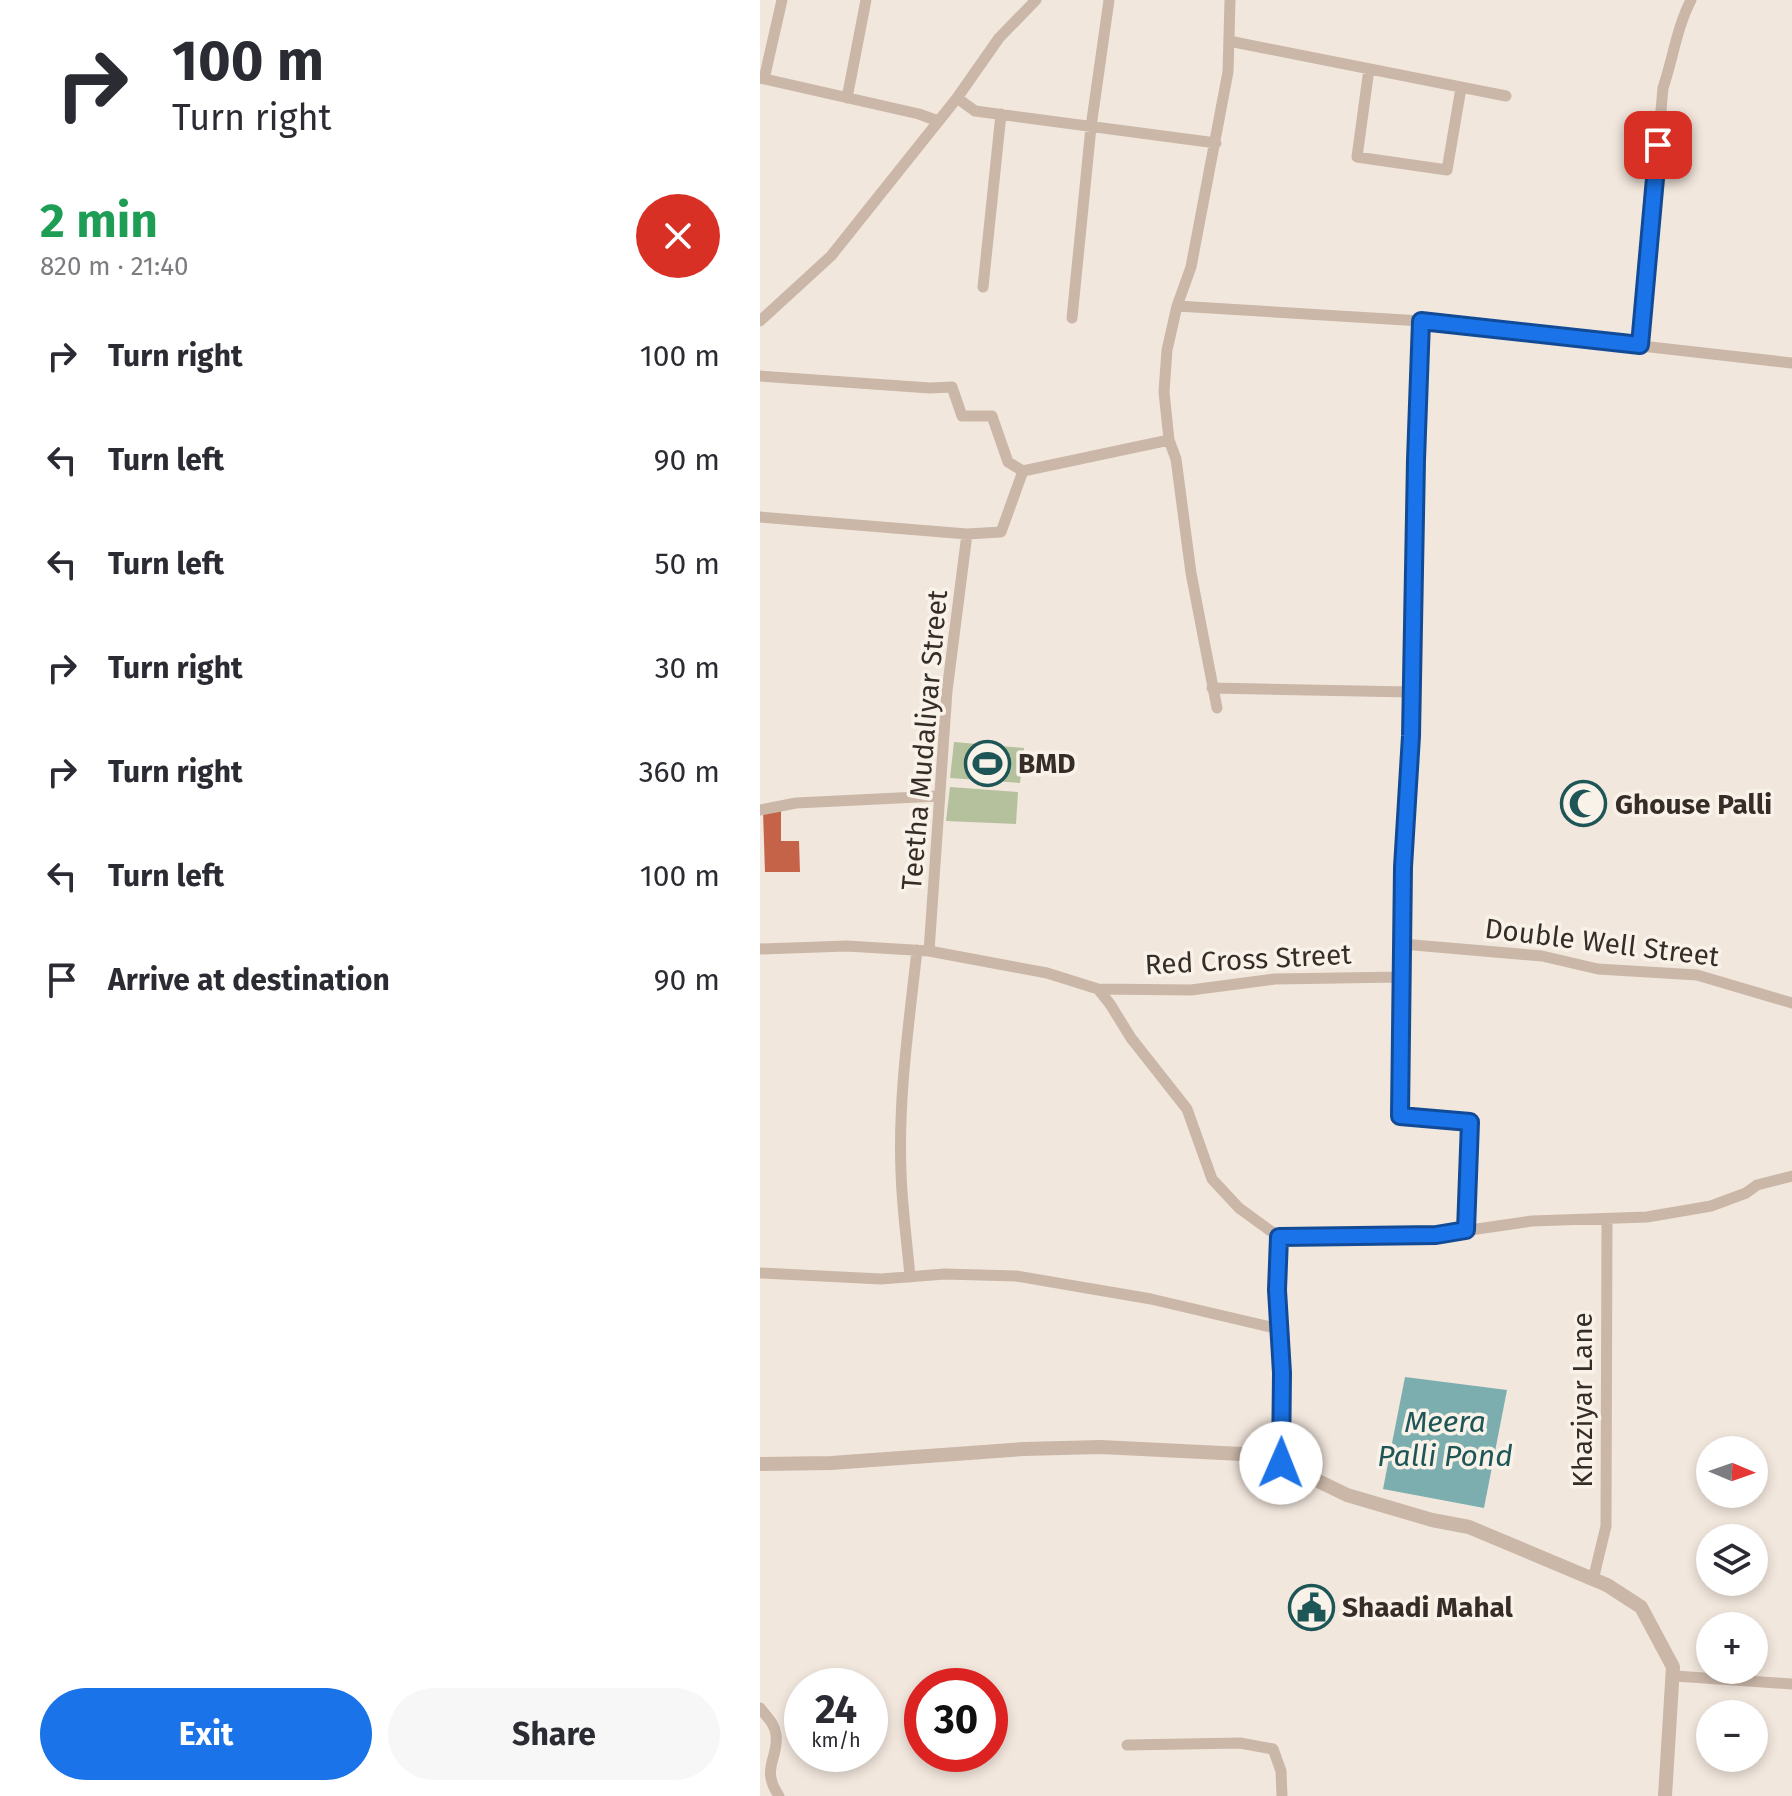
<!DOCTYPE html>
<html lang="en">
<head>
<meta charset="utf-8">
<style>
  :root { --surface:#fff; --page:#f7f7f7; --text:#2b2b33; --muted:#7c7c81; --accent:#1a73e8 }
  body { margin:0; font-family:"Fira Sans",sans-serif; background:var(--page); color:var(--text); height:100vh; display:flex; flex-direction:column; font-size:30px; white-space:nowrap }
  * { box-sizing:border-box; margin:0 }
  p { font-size:26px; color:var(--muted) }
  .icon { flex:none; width:44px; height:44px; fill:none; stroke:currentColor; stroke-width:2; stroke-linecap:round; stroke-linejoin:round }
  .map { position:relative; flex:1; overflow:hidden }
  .sheet { display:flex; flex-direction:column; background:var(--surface); width:760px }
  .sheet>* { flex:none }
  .guide { background:#fff; color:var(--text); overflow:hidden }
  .needle { width:52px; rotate:92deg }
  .fabs { position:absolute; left:936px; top:1436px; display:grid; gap:16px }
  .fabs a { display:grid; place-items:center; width:72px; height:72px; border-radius:50%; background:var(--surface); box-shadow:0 4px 12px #0003; font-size:40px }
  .speed { position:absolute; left:24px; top:1668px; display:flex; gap:16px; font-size:40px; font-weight:700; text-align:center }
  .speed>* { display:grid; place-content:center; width:104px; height:104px; border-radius:50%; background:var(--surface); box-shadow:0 4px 12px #0003; line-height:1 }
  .speed small { font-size:20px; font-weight:400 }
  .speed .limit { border:12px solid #d22; background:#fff; color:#111 }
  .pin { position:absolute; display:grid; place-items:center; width:68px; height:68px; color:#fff; margin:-34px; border-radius:16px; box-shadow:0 4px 12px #0006 }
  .me { position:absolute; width:88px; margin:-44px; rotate:1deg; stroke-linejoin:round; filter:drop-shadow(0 0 6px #0008) }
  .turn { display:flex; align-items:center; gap:28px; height:168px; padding:0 40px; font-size:36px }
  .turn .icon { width:104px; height:104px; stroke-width:2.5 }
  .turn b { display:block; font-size:56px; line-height:68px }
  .round { display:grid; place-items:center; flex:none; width:84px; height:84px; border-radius:42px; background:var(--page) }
  .headline { display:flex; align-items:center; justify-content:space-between; height:136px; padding:0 40px }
  h1 { font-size:48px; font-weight:700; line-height:60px; color:#1e9e55 }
  .primary-button { display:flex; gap:16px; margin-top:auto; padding:16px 40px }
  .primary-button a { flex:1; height:92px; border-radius:48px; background:var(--accent); color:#fff; font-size:32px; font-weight:700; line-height:92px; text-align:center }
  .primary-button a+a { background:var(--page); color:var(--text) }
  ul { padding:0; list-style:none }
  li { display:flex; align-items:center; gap:24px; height:104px; padding:0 40px }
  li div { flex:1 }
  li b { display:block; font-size:30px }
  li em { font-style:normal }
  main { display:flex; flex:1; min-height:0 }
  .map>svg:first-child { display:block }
  .green { fill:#b5c19d }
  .water { fill:#7caeaf }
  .building { fill:#c56348 }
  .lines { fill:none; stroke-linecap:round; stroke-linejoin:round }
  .minor { stroke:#cab7a8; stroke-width:11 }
  .tertiary { stroke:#cab7a8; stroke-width:14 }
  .route-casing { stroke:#114b97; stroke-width:20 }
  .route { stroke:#1a73e8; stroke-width:14 }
  .labels { text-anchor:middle; stroke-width:7; stroke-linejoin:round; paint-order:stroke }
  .street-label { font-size:28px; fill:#372d28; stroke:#f9f2e9 }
  .poi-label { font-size:28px; font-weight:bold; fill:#372d28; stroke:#f9f2e9; text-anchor:start }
  .water-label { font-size:30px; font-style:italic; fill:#1e5658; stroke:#f9f2e9 }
</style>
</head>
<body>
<main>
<section class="sheet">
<div class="guide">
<div class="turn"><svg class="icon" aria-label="right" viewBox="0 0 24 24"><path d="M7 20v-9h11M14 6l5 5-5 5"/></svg><div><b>100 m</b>Turn right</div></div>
</div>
<div class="headline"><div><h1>2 min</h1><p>820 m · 21:40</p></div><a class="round" style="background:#d93025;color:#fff"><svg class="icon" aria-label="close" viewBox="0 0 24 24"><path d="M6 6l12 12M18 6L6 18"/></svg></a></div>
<ul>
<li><svg class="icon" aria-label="right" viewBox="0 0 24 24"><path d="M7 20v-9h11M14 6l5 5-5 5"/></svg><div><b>Turn right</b></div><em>100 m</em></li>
<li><svg class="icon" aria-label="left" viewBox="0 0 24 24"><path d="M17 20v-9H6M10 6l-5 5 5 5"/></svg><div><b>Turn left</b></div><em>90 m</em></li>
<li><svg class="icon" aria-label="left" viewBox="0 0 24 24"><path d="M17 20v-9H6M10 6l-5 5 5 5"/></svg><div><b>Turn left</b></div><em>50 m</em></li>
<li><svg class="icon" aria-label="right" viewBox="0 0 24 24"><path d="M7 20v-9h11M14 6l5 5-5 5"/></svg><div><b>Turn right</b></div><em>30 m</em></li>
<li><svg class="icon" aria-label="right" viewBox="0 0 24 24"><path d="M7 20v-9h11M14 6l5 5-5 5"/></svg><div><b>Turn right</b></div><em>360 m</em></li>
<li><svg class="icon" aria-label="left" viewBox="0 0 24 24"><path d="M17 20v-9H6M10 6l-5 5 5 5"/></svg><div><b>Turn left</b></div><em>100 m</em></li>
<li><svg class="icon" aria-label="arrive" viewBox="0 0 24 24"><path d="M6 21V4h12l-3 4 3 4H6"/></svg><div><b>Arrive at destination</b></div><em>90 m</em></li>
</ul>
<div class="primary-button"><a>Exit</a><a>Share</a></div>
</section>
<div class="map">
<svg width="1032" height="1796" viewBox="0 0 1032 1796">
  <rect width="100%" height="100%" fill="#f2e7dd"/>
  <path class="green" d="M194 742 264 748 260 783 190 778Z
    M190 787 258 792 256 824 186 821Z"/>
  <path class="water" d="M645 1377 747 1390 724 1508 623 1489Z"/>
  <path class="building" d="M3 811H21V841H39L40 872H5Z"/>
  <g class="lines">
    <path class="minor" d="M469 41 746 96
      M609 69 597 157 687 170 701 88
      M0 78 159 114 178 121
      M4 79 22 0
      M87 98 106 0
      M197 98 215 111 456 143
      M223 287 241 114
      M417 306 661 321 1032 363
      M312 318 331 127 349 0
      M0 321 71 256 197 98 239 38 276 0
      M661 321 656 460 651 736 643 867 640 1116 710 1122 706 1230
      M880 345 903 88C913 58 917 27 931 0
      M0 376 170 388 192 387 202 416H232L248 462 263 471 241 532 207 534 0 517
      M263 471 409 440
      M452 688 650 692
      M457 708 431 573 416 459 409 440 404 392 407 350 417 306 431 267 468 72 470 0
      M0 810 36 803 179 796
      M642 944 782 956 838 969 937 975 1032 1003
      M0 949 87 946 169 951 287 973 338 989 431 990 515 979 641 977
      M169 951 187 691 207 534
      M338 989 350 1004 371 1038 427 1109 452 1179 479 1208 519 1237 676 1235 772 1221 887 1217 951 1206 986 1193 997 1185 1032 1176
      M519 1237 517 1290 522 1398 521 1463
      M0 1273 121 1279 185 1274 256 1276 391 1299 519 1329
      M150 1277C147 1242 142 1207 141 1172 138 1098 149 1023 157 950
      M833 1580 846 1526 847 1219
      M915 1676 1032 1684
      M0 1708C7 1717 15 1724 16 1735 19 1759 0 1768 19 1796
      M367 1745 480 1743 513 1749 521 1771 522 1796"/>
    <path class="tertiary" d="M0 1464 71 1463 264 1449 341 1447 482 1454 521 1463 587 1495 672 1520 709 1527 847 1585 881 1607 913 1667 905 1796"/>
  </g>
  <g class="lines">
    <defs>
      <path id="route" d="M521 1463 522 1373 517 1290 519 1237 676 1235 706 1230 710 1122 640 1116 643 867 651 736 656 460 661 321 880 345 898 145"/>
    </defs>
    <use href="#route" class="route-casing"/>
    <use href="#route" class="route"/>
  </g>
  <defs>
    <symbol id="stadium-ring" viewBox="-11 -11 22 22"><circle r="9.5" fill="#f9f2e9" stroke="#1e5658" stroke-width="1.5"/><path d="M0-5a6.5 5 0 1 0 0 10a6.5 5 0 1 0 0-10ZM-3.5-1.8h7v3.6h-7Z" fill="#1e5658"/></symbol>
    <symbol id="mosque-ring" viewBox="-11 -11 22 22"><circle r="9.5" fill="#f9f2e9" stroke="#1e5658" stroke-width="1.5"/><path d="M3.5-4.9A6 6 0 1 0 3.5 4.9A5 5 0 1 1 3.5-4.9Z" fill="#1e5658"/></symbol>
    <symbol id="civic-ring" viewBox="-11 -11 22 22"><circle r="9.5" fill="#f9f2e9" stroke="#1e5658" stroke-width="1.5"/><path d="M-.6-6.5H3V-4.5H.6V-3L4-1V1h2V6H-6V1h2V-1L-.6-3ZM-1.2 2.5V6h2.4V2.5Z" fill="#1e5658"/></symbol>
  </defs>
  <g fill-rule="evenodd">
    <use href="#stadium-ring" x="202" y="738" width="51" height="51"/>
    <use href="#mosque-ring" x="798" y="778" width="51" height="51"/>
    <use href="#civic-ring" x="526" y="1582" width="51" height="51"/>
  </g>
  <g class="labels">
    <g class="street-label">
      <text transform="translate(164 740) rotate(-85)" y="10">Teetha Mudaliyar Street</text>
      <text transform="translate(842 942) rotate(7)" y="10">Double Well Street</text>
      <text transform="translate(488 959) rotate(-3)" y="10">Red Cross Street</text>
      <text transform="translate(822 1400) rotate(-90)" y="10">Khaziyar Lane</text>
    </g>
    <g class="poi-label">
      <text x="258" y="773">BMD</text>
      <text x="855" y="814">Ghouse Palli</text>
      <text x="582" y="1617">Shaadi Mahal</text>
    </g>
    <g class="water-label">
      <text x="685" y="1432">Meera<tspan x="685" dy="34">Palli Pond</tspan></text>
    </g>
  </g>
</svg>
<div class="fabs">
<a><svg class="needle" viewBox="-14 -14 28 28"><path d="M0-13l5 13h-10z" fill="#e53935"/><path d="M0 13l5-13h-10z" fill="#7c7c81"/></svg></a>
<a><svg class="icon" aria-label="layers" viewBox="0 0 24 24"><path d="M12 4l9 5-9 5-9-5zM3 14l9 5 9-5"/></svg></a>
<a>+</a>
<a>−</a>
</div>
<div class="speed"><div>24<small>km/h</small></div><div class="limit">30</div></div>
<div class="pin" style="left:898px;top:145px;background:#d93025"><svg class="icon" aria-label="arrive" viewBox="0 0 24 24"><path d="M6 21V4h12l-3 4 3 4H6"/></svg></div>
<svg class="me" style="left:521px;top:1463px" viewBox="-20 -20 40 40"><circle r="19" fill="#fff"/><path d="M0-13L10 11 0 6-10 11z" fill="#1a73e8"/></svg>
</div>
</main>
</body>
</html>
